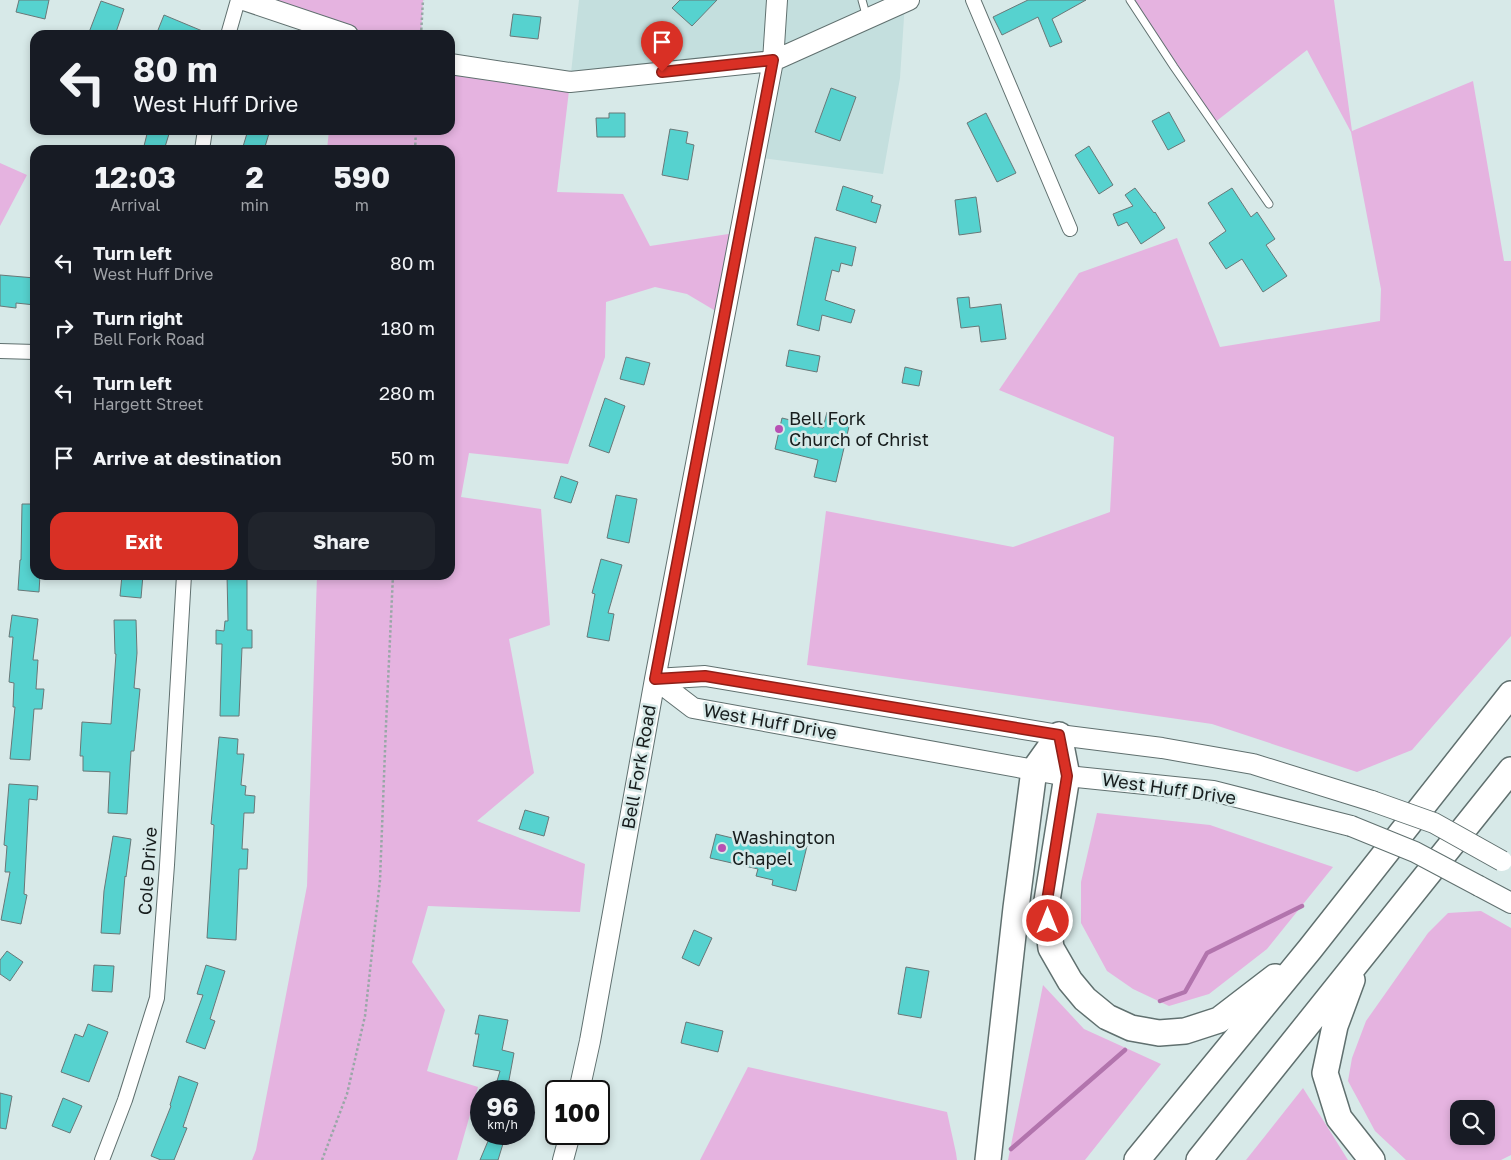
<!DOCTYPE html>
<html lang="en">
<head>
<meta charset="utf-8">
<style>
  :root { --surface:#171b24; --page:#20242c; --text:#f1f3f6; --muted:#9ea1a6; --accent:#d93025 }
  body { margin:0; font-family:"Golos Text",sans-serif; background:var(--page); color:var(--text); height:100vh; display:flex; flex-direction:column; font-size:19px; white-space:nowrap }
  * { box-sizing:border-box; margin:0 }
  p { font-size:16px; color:var(--muted) }
  .icon { flex:none; width:28px; height:28px; fill:none; stroke:currentColor; stroke-width:2; stroke-linecap:round; stroke-linejoin:round }
  .map { position:relative; flex:1; overflow:hidden }
  .drawer { position:absolute; left:30px; top:145px; width:425px; height:435px; display:flex; flex-direction:column; background:var(--surface); border-radius:15px; box-shadow:0 2px 8px #0003 }
  .drawer>* { flex:none }
  .hud { position:absolute; left:30px; top:30px; width:425px; height:105px; border-radius:15px; box-shadow:0 2px 8px #0003; background:#171b24; color:var(--text); overflow:hidden }
  .controls { position:absolute; left:1450px; top:1100px; display:grid; gap:10px }
  .controls a { display:grid; place-items:center; width:45px; height:45px; border-radius:10px; background:var(--surface); box-shadow:0 2px 8px #0003; font-size:25px }
  .speed { position:absolute; left:470px; top:1080px; display:flex; gap:10px; font-size:25px; font-weight:700; text-align:center }
  .speed>* { display:grid; place-content:center; width:65px; height:65px; border-radius:50%; background:var(--surface); box-shadow:0 2px 8px #0003; line-height:1 }
  .speed small { font-size:12px; font-weight:400 }
  .speed .limit { border:2px solid #111; border-radius:8px; background:#fff; color:#111 }
  .pin { position:absolute; display:grid; place-items:center; width:42px; height:42px; color:#fff; margin:-51px -21px; border-radius:50% 50% 50% 0; rotate:-45deg; box-shadow:0 0 5px #0007 }
  .pin .icon { rotate:45deg }
  .me { position:absolute; width:55px; margin:-28px; rotate:0deg; stroke-linejoin:round; filter:drop-shadow(0 0 4px #0008) }
  .turn { display:flex; align-items:center; gap:18px; height:105px; padding:0 20px; font-size:22px }
  .turn .icon { width:65px; height:65px; stroke-width:2.5 }
  .turn b { display:block; font-size:35px; line-height:42px }
  .eta { display:flex; justify-content:space-evenly; align-items:center; height:85px; text-align:center }
  .eta b { font-size:30px; font-weight:700; line-height:35px }
  .primary-button { display:flex; gap:10px; margin-top:auto; padding:10px 20px }
  .primary-button a { flex:1; height:58px; border-radius:15px; background:var(--accent); color:#fff; font-size:20px; font-weight:700; line-height:58px; text-align:center }
  .primary-button a+a { background:var(--page); color:var(--text) }
  ul { padding:0; list-style:none }
  li { display:flex; align-items:center; gap:15px; height:65px; padding:0 20px }
  li div { flex:1 }
  li b { display:block; font-size:19px }
  li em { font-style:normal }
  .map>svg:first-child { display:block }
  .built { fill:#c4dfde }
  .green { fill:#e5b3e0; fill-rule:evenodd }
  .lines { fill:none; stroke-linecap:round; stroke-linejoin:round }
  .stream { stroke:#b274ad; stroke-width:4.5 }
  .building { fill:#56d2cf; stroke:#697878 }
  .lane-casing { stroke:#60706f; stroke-width:9 }
  .street-casing { stroke:#60706f; stroke-width:16 }
  .secondary-casing { stroke:#60706f; stroke-width:22 }
  .highway-casing { stroke:#60706f; stroke-width:28 }
  .path { stroke:#99a7a7; stroke-width:2.5; stroke-dasharray:2.5 2.5; stroke-linecap:butt }
  .lane { stroke:#fff; stroke-width:7 }
  .street { stroke:#fff; stroke-width:14 }
  .secondary { stroke:#fff; stroke-width:20 }
  .highway { stroke:#fff; stroke-width:25 }
  .secondary-bridge-casing { stroke:#60706f; stroke-width:22; stroke-linecap:butt }
  .secondary-bridge { stroke:#fff; stroke-width:20 }
  .route-casing { stroke:#8d1f18; stroke-width:12 }
  .route { stroke:#d93025; stroke-width:9 }
  .poi-dot { fill:#b750b3; stroke:#d7e9e8; stroke-width:2 }
  .labels { text-anchor:middle; stroke-width:5; stroke-linejoin:round; paint-order:stroke }
  .poi-label { font-size:18px; fill:#171d1d; stroke:#d7e9e8; text-anchor:start }
  .street-label { font-size:18px; fill:#171d1d; stroke:#d7e9e8 }
</style>
</head>
<body>
<div class="map">
<svg width="1511" height="1160" viewBox="0 0 1511 1160">
  <rect width="100%" height="100%" fill="#d7e9e8"/>
  <path class="built" d="M579 0H909L905 2 900 78 883 174 754 157 773 61 570 82Z"/>
  <path class="green" d="M244 0H423L421 35H340Z
    M1130 0H1334L1352 131 1473 81 1504 261H1511V636L1412 750 1357 772 1212 724 807 665 826 511 1013 547 1110 512 1114 437 999 390 1079 273 1177 238 1220 347 1380 321 1381 289 1351 132 1307 50 1214 123Z
    M450 64 570 82 557 192 623 194 650 246 735 233 724 316 687 294 655 287 606 302 605 357 568 464 469 453 461 497 541 509 550 625 509 639 534 773 477 821 585 864 580 912 428 906 412 962 445 1010 427 1071 478 1087 457 1160H252L256 1150 307 886 317 575H450V150H327L329 130H450Z
    M0 163 27 175 0 226Z
    M1097 813 1210 825 1333 867 1267 949 1209 994 1169 1006 1133 989 1107 971 1081 923V882Z
    M1481 911 1511 928V1155L1501 1160H1406L1375 1131 1348 1081 1352 1058 1366 1021 1428 933 1448 913ZM1459 1109H1486V1136H1459Z
    M1043 985 1084 1029 1161 1064 1085 1160H1008Z
    M748 1067 947 1112 956 1153 957 1160H700Z
    M1303 1088 1348 1160H1246Z"/>
  <g class="lines">
    <path class="stream" d="M1160 1001 1185 992 1207 953 1302 906
      M1011 1149 1125 1050"/>
  </g>
  <path class="building" d="M19 0H49L45 19 16 12Z
    M680 0H717L692 26 672 8Z
    M1028 0H1086L1052 19 1062 42 1050 47 1038 17 1002 35 993 17Z
    M101 1 124 9 115 35H88Z
    M513 14 541 17 538 39 510 36Z
    M164 15 212 35H156Z
    M831 88 856 97 840 141 815 132Z
    M1169 112 1185 141 1168 150 1152 121Z
    M609 113H625V137H597L596 118H609Z
    M986 113 1016 173 997 182 967 123Z
    M670 129 688 132 686 143 694 145 688 180 662 175Z
    M148 130 169 134 164 150H143Z
    M248 130H270L264 150H242Z
    M1089 146 1113 185 1099 194 1075 155Z
    M843 186 873 196 871 202 881 205 876 223 836 210Z
    M1135 188 1154 213 1155 212 1165 228 1141 244 1127 222 1118 226 1113 214 1133 206 1125 195Z
    M1232 188 1251 217 1257 212 1275 239 1266 245 1287 276 1263 292 1242 259 1226 269 1209 243 1226 231 1208 203Z
    M976 197 981 232 959 235 955 200Z
    M815 237 856 247 852 266 841 263 839 272 832 270 825 300 855 310 851 323 822 315 819 331 797 325Z
    M0 275 35 278V305L16 303V308L0 306Z
    M969 297 970 308 1001 304 1006 339 981 342 979 326 961 328 957 298Z
    M789 350 820 356 817 372 786 366Z
    M626 357 650 363 644 385 620 379Z
    M905 367 922 371 919 386 902 383Z
    M605 398 625 406 609 453 589 446Z
    M827 412 851 418 836 482 814 477 818 460 775 449 782 418 823 428Z
    M561 476 578 482 571 503 554 498Z
    M616 495 637 499 629 543 607 538Z
    M22 504H35V575H40L39 592 18 590 20 560H21Z
    M601 559 622 565 608 613 614 614 609 641 587 637 595 594 592 593Z
    M122 575H143L141 598 120 596Z
    M227 575H247V630H252V648H242L239 716H220L222 644H216V630L224 631 225 621H228Z
    M12 615 38 619 33 660H38L36 689H44L42 709H34L30 760 10 759 15 707H13L14 683 9 682 13 637H9Z
    M114 620H136L137 653 134 688 140 689 134 751H131L127 814 108 813 110 772 83 771V756H80L82 722 111 724 116 654H115Z
    M219 737 238 739 237 754H244L241 785 246 786 245 795 255 796 254 813H244L242 849H248L247 869H239L236 940 207 938 214 825 211 824Z
    M9 784 38 786 37 800 29 799 24 894 27 895 21 924 1 920 10 872H5L7 846 4 845Z
    M525 810 549 817 544 836 519 829Z
    M716 834 761 845 763 836 807 846 796 891 772 885 773 880 756 876 758 869 710 858Z
    M113 836 131 839 126 877 125 876 120 934 101 933 104 891Z
    M694 930 712 938 699 966 682 958Z
    M7 951 23 962 10 981 0 974V960Z
    M94 965 114 966 112 992 92 991Z
    M206 965 225 971 210 1019 215 1021 205 1049 186 1042 203 995 197 994Z
    M906 967 929 971 921 1018 898 1014Z
    M479 1015 508 1020 502 1050 514 1053 507 1091H494L500 1071 473 1066 479 1034H475Z
    M686 1022 723 1031 718 1052 681 1043Z
    M88 1024 108 1032 89 1082 61 1072 75 1034 83 1037Z
    M179 1076 198 1083 183 1127 187 1128 174 1160H161L151 1156 171 1106 170 1105Z
    M0 1093 12 1096 6 1129 0 1128Z
    M63 1098 82 1106 70 1133 52 1126Z
    M491 1134H506L498 1160H480Z"/>
  <g class="lines">
    <defs>
      <path id="lane" d="M862 0 867 18
        M1130 0 1174 67 1269 204"/>
      <path id="street" d="M973 0 1070 229
        M228 35 238 0
        M202 150 205 130
        M0 351 35 352
        M102 1160 125 1100 157 998 167 865 184 575"/>
      <path id="secondary" d="M244 0 348 35
        M450 64 570 82 773 61 909 0
        M655 679 705 676 1059 735 1162 748 1253 764 1372 801
        M655 679 693 708 1067 776 1213 791 1351 826
        M1479 886 1511 903
        M579 1091 590 1041 655 679 773 61 777 0
        M563 1160 570 1134"/>
      <path id="highway" d="M1059 735 1067 776 1046 907 1051 948 1070 981 1085 999 1107 1017 1131 1028 1159 1033 1185 1031 1219 1020 1275 977
        M1352 980 1335 1026 1325 1073 1339 1118 1372 1160
        M988 1160 1016 908 1034 770 1059 735
        M1137 1160 1310 949 1511 694
        M1199 1160 1511 770"/>
    </defs>
    <use href="#lane" class="lane-casing"/>
    <use href="#street" class="street-casing"/>
    <use href="#secondary" class="secondary-casing"/>
    <use href="#highway" class="highway-casing"/>
    <path class="path" d="M421 35 423 0
      M415 150 416 130
      M322 1160 347 1094 365 1016 380 880 386 725 393 575"/>
    <use href="#lane" class="lane"/>
    <use href="#street" class="street"/>
    <use href="#secondary" class="secondary"/>
    <use href="#highway" class="highway"/>
    <defs>
      <path id="secondary-bridge" d="M1372 801 1434 823 1502 861
        M1351 826 1415 852 1479 886"/>
    </defs>
    <use href="#secondary-bridge" class="secondary-bridge-casing"/>
    <use href="#secondary-bridge" class="secondary-bridge"/>
  </g>
  <g class="lines">
    <defs>
      <path id="route" d="M662 72 773 60 655 679 705 676 1059 735 1067 776 1046 907 1048 921"/>
    </defs>
    <use href="#route" class="route-casing"/>
    <use href="#route" class="route"/>
  </g>
  <g class="poi-dot">
    <circle cx="779" cy="429" r="5"/>
    <circle cx="722" cy="848" r="5"/>
  </g>
  <g class="labels">
    <g class="poi-label">
      <text x="789" y="425">Bell Fork<tspan x="789" dy="21">Church of Christ</tspan></text>
      <text x="732" y="844">Washington<tspan x="732" dy="21">Chapel</tspan></text>
    </g>
    <g class="street-label">
      <text transform="translate(770 722) rotate(10)" y="6">West Huff Drive</text>
      <text transform="translate(639 767) rotate(-80)" y="6">Bell Fork Road</text>
      <text transform="translate(1169 789) rotate(8)" y="6">West Huff Drive</text>
      <text transform="translate(148 871) rotate(-86)" y="6">Cole Drive</text>
    </g>
  </g>
</svg>
<div class="controls">
<a><svg class="icon" aria-label="search" viewBox="0 0 24 24"><circle cx="10" cy="10" r="6"/><path d="M15 15l6 6"/></svg></a>
</div>
<div class="speed"><div>96<small>km/h</small></div><div class="limit">100</div></div>
<div class="pin" style="left:662px;top:72px;background:#d93025"><svg class="icon" aria-label="arrive" viewBox="0 0 24 24"><path d="M6 21V4h12l-3 4 3 4H6"/></svg></div>
<svg class="me" style="left:1048px;top:921px" viewBox="-20 -20 40 40"><circle r="17" fill="#d93025" stroke="#fff" stroke-width="3"/><path d="M0-11L8 9 0 5-8 9z" fill="#fff"/></svg>
<div class="hud">
<div class="turn"><svg class="icon" aria-label="left" viewBox="0 0 24 24"><path d="M17 20v-9H6M10 6l-5 5 5 5"/></svg><div><b>80 m</b>West Huff Drive</div></div>
</div>
<section class="drawer">
<div class="eta">
<div><b>12:03</b><p>Arrival</p></div>
<div><b>2</b><p>min</p></div>
<div><b>590</b><p>m</p></div>
</div>
<ul>
<li><svg class="icon" aria-label="left" viewBox="0 0 24 24"><path d="M17 20v-9H6M10 6l-5 5 5 5"/></svg><div><b>Turn left</b><p>West Huff Drive</p></div><em>80 m</em></li>
<li><svg class="icon" aria-label="right" viewBox="0 0 24 24"><path d="M7 20v-9h11M14 6l5 5-5 5"/></svg><div><b>Turn right</b><p>Bell Fork Road</p></div><em>180 m</em></li>
<li><svg class="icon" aria-label="left" viewBox="0 0 24 24"><path d="M17 20v-9H6M10 6l-5 5 5 5"/></svg><div><b>Turn left</b><p>Hargett Street</p></div><em>280 m</em></li>
<li><svg class="icon" aria-label="arrive" viewBox="0 0 24 24"><path d="M6 21V4h12l-3 4 3 4H6"/></svg><div><b>Arrive at destination</b></div><em>50 m</em></li>
</ul>
<div class="primary-button"><a>Exit</a><a>Share</a></div>
</section>
</div>
</body>
</html>
